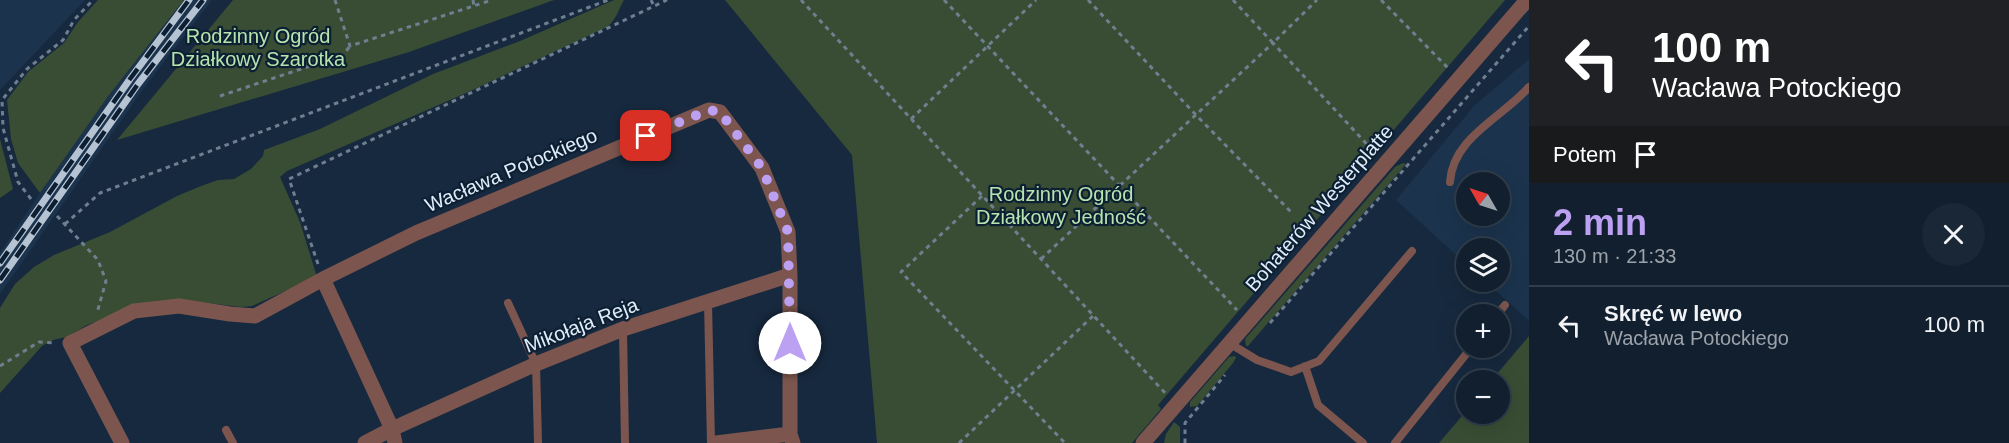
<!DOCTYPE html>
<html lang="pl">
<head>
<meta charset="utf-8">
<style>
  :root { --surface:#111f2e; --page:#1a2736; --text:#f1f3f6; --muted:#9ca2aa; --line:#303d4a; --accent:#bca0f2 }
  body { margin:0; font-family:Arial,sans-serif; background:var(--page); color:var(--text); height:100vh; display:flex; flex-direction:column; font-size:22px; white-space:nowrap }
  * { box-sizing:border-box; margin:0 }
  p { font-size:20px; color:var(--muted) }
  .icon { flex:none; width:33px; height:33px; fill:none; stroke:currentColor; stroke-width:2; stroke-linecap:round; stroke-linejoin:round }
  .map { position:relative; flex:1; overflow:hidden }
  .drawer { display:flex; flex-direction:column; background:var(--surface); width:480px }
  .drawer>* { flex:none }
  .hud { background:#202124; color:#fff; overflow:hidden }
  .needle { width:39px; rotate:309deg }
  .fabs { position:absolute; left:1456px; top:172px; display:grid; gap:12px }
  .fabs a { display:grid; place-items:center; width:54px; height:54px; border-radius:50%; background:var(--surface); box-shadow:0 6px 24px #0002,0 0 0 2px var(--line); font-size:30px }
  .pin { position:absolute; display:grid; place-items:center; width:51px; height:51px; color:#fff; margin:-26px; border-radius:12px; box-shadow:0 3px 9px #0006 }
  .me { position:absolute; width:66px; margin:-33px; rotate:0deg; stroke-linejoin:round; filter:drop-shadow(0 0 4px #0008) }
  .turn { display:flex; align-items:center; gap:21px; height:126px; padding:0 24px; font-size:27px }
  .turn .icon { width:78px; height:78px; stroke-width:2.5 }
  .turn b { display:block; font-size:42px; line-height:51px }
  .then { display:flex; align-items:center; height:57px; padding:0 24px; background:#0003; gap:12px; font-size:22px }
  .round { display:grid; place-items:center; flex:none; width:63px; height:63px; border-radius:32px; background:var(--page) }
  .head { display:flex; align-items:center; justify-content:space-between; height:102px; padding:0 24px }
  h1 { font-size:36px; font-weight:800; line-height:45px; color:var(--accent) }
  ul { padding:0; list-style:none }
  li { display:flex; align-items:center; gap:18px; height:78px; padding:0 24px; border-top:2px solid var(--line) }
  li div { flex:1 }
  li b { display:block; font-size:22px }
  li em { font-style:normal }
  main { display:flex; flex:1; min-height:0 }
  .map>svg:first-child { display:block }
  .built { fill:#1b334d; fill-rule:evenodd }
  .green { fill:#394d34 }
  .lines { fill:none; stroke-linecap:round; stroke-linejoin:round }
  .path { stroke:#6f7f90; stroke-width:3; stroke-dasharray:4.5 4.5; stroke-linecap:butt }
  .service { stroke:#7c564e; stroke-width:8 }
  .minor { stroke:#7c564e; stroke-width:15 }
  .rail-casing { stroke:#b5c3d2; stroke-width:7 }
  .rail { stroke:#0d1f33; stroke-width:4.5; stroke-dasharray:14; stroke-linecap:butt }
  .route { stroke:#bca0f2; stroke-width:10; stroke-dasharray:0 18 }
  .labels { text-anchor:middle; stroke-width:4.5; stroke-linejoin:round; paint-order:stroke }
  .park-label { font-size:20px; fill:#b7e4ae; stroke:#0d1f33 }
  .street-label { font-size:20px; fill:#e0ecfa; stroke:#0d1f33 }
</style>
</head>
<body>
<main>
<div class="map">
<svg width="1529" height="443" viewBox="0 0 1529 443">
  <rect width="100%" height="100%" fill="#17293e"/>
  <path class="built" d="M0 0H85L0 90Z
    M184 0H212L144 88 0 294V253L40 193 109 95Z
    M1529 59V321L1486 282H1500V249H1467V265L1396 200 1474 106ZM1467 183H1500V216H1467Z"/>
  <path class="green" d="M98 0H184L109 95 40 193 18 163 11 139 7 100 28 72 64 43 78 22Z
    M233 0H554L409 52 117 140Z
    M614 0H624C618 10 617 19 607 27L466 93 287 171 280 177 300 222 317 277 252 306 241 307 200 302 130 309 87 325 66 337 53 340 42 346 0 393V308L15 284 34 267 54 255 110 232 177 196 201 186 218 180 234 179 251 169 263 156 264 150 320 129 433 74 520 41Z
    M725 0H1505L1158 405 1161 409 1132 443H877L852 155Z
    M0 139 13 189 0 198Z
    M1403 163 1406 164 1248 346H1246L1245 339 1395 167Z
    M1529 336V443H1439L1467 410V414H1500V381H1491Z
    M1235 356 1236 358 1233 363 1197 406 1190 407V402L1229 357Z
    M1174 422 1180 427V443H1164L1166 434Z"/>
  <g class="lines">
    <path class="path" d="M335 0 350 46 492 0
      M473 0 474 6
      M651 0 654 6
      M801 0 1167 395
      M944 0 1237 310
      M1088 0 1196 115 1292 213
      M1233 0 1273 43 1317 0
      M1381 0 1449 69
      M220 96 343 55 350 46
      M911 119 1036 0
      M982 196 901 272 1065 443
      M31 199 18 182 3 128 2 100 27 69 63 40 74 20 93 0
      M57 216 98 260 106 281 97 313
      M65 224 100 193 608 0
      M1041 259 1273 43 1375 153
      M318 264 289 179 667 0
      M1270 323 1529 26
      M0 366 39 342 56 343
      M959 443 1093 316
      M1185 443V423L1225 375"/>
    <path class="service" d="M1450 182C1453 137 1502 118 1529 87
      M708 302 711 443
      M508 303 536 364 538 443
      M1497 315 1505 305
      M623 329 625 443
      M1229 343 1257 360 1291 372 1319 361 1412 251
      M1305 366 1318 405 1363 443
      M226 430 233 443
      M1395 443 1471 348"/>
    <path class="minor" d="M323 279 392 429 395 443
      M122 443 70 343 134 311 179 306 230 314 255 316 323 279 416 233 709 110 720 112 762 168 788 232 790 275V434L793 443
      M365 443 392 429 536 364 623 329 790 275
      M716 443 790 434
      M1143 443 1527 0"/>
    <defs>
      <path id="rail" d="M0 263 130 79 189 0
        M0 280 138 84 203 0"/>
    </defs>
    <use href="#rail" class="rail-casing"/>
    <use href="#rail" class="rail"/>
  </g>
  <g class="lines">
    <path class="route" d="M646 136 709 110 720 112 762 168 788 232 790 343"/>
  </g>
  <g class="labels">
    <g class="park-label">
      <text x="258" y="43">Rodzinny Ogród<tspan x="258" dy="23">Działkowy Szarotka</tspan></text>
      <text x="1061" y="201">Rodzinny Ogród<tspan x="1061" dy="23">Działkowy Jedność</tspan></text>
    </g>
    <g class="street-label">
      <text transform="translate(511 170) rotate(-23)" y="7">Wacława Potockiego</text>
      <text transform="translate(1319 208) rotate(-49)" y="7">Bohaterów Westerplatte</text>
      <text transform="translate(581 325) rotate(-21)" y="7">Mikołaja Reja</text>
    </g>
  </g>
</svg>
<div class="fabs">
<a><svg class="needle" viewBox="-14 -14 28 28"><path d="M0-13l5 13h-10z" fill="#e53935"/><path d="M0 13l5-13h-10z" fill="#9ca2aa"/></svg></a>
<a><svg class="icon" aria-label="layers" viewBox="0 0 24 24"><path d="M12 4l9 5-9 5-9-5zM3 14l9 5 9-5"/></svg></a>
<a>+</a>
<a>−</a>
</div>
<div class="pin" style="left:646px;top:136px;background:#d93025"><svg class="icon" aria-label="arrive" viewBox="0 0 24 24"><path d="M6 21V4h12l-3 4 3 4H6"/></svg></div>
<svg class="me" style="left:790px;top:343px" viewBox="-20 -20 40 40"><circle r="19" fill="#fff"/><path d="M0-13L10 11 0 6-10 11z" fill="#bca0f2"/></svg>
</div>
<section class="drawer">
<div class="hud">
<div class="turn"><svg class="icon" aria-label="left" viewBox="0 0 24 24"><path d="M17 20v-9H6M10 6l-5 5 5 5"/></svg><div><b>100 m</b>Wacława Potockiego</div></div>
<div class="then">Potem<svg class="icon" aria-label="arrive" viewBox="0 0 24 24"><path d="M6 21V4h12l-3 4 3 4H6"/></svg></div>
</div>
<div class="head"><div><h1>2 min</h1><p>130 m · 21:33</p></div><a class="round"><svg class="icon" aria-label="close" viewBox="0 0 24 24"><path d="M6 6l12 12M18 6L6 18"/></svg></a></div>
<ul>
<li><svg class="icon" aria-label="left" viewBox="0 0 24 24"><path d="M17 20v-9H6M10 6l-5 5 5 5"/></svg><div><b>Skręć w lewo</b><p>Wacława Potockiego</p></div><em>100 m</em></li>
</ul>
</section>
</main>
</body>
</html>
